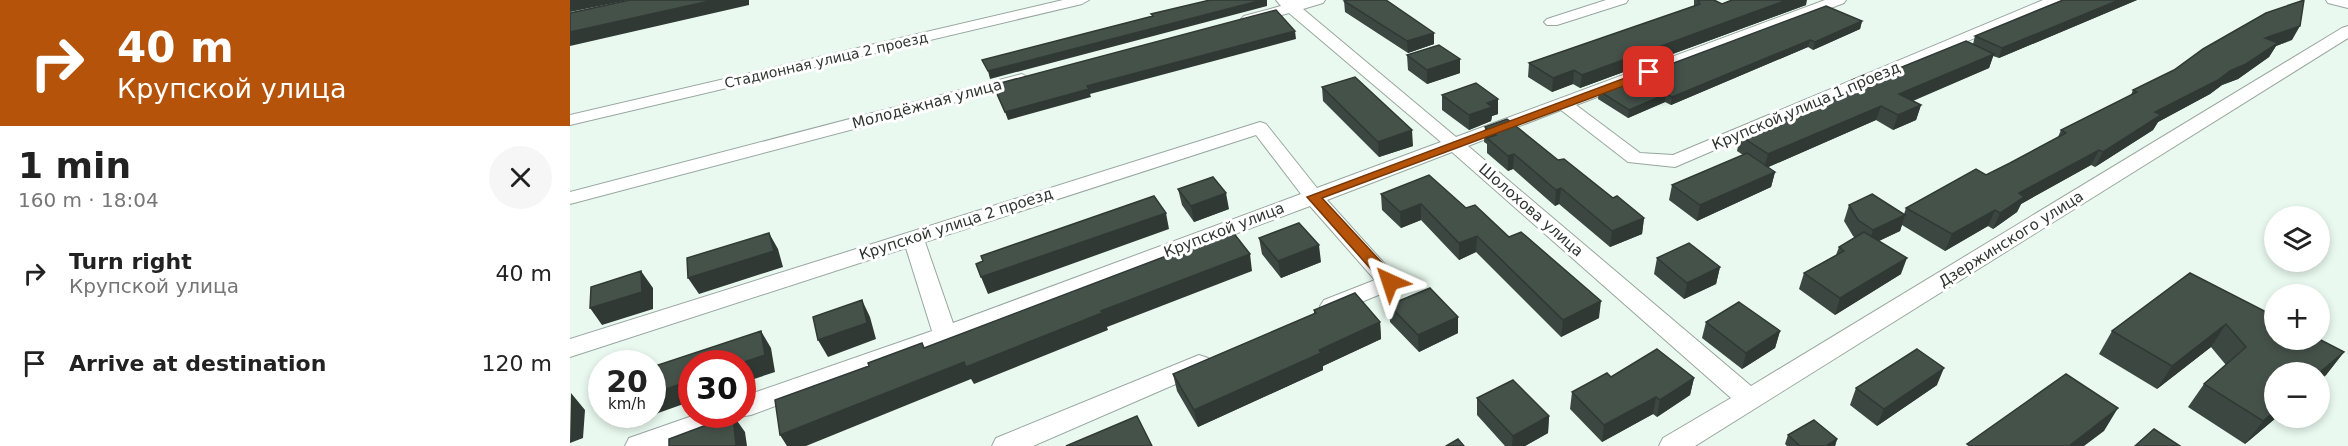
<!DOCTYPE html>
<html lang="en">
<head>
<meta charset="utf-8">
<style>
  :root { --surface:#fff; --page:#f6f6f6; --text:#222; --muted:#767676 }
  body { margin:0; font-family:"DejaVu Sans",sans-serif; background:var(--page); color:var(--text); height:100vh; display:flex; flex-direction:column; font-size:22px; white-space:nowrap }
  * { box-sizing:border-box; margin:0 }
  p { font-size:20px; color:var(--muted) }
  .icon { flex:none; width:33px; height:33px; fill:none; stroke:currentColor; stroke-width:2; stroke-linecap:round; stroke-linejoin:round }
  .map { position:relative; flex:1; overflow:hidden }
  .panel { display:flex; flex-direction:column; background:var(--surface); width:570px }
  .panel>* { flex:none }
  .hud { background:#b45309; color:#fff; overflow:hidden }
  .buttons { position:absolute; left:1694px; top:206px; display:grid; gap:12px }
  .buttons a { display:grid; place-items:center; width:66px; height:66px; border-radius:50%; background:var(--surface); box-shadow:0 3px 9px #0003; font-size:30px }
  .speed { position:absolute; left:18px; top:350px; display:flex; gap:12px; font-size:30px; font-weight:700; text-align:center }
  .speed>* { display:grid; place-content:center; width:78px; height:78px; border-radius:50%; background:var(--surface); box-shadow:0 3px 9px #0003; line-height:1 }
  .speed small { font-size:15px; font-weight:400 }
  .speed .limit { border:9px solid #d22; background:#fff; color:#111 }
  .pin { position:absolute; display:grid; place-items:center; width:51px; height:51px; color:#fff; margin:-26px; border-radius:12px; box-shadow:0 3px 9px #0006 }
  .me { position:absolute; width:66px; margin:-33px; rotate:318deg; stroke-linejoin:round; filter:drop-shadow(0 0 4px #0008) }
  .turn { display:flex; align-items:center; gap:21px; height:126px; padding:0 18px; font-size:27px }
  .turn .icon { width:78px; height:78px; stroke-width:2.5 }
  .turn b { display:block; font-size:42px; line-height:51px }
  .round { display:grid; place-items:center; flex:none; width:63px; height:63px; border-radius:32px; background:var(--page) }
  .headline { display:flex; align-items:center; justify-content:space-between; height:102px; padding:0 18px }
  h1 { font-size:36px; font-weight:600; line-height:45px }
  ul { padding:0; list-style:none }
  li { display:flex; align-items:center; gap:18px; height:90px; padding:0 18px }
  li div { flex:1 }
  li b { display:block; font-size:22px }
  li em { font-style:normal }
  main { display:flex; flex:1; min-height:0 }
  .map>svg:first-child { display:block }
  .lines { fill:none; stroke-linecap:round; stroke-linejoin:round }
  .minor-casing { stroke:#98a79e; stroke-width:2 }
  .minor { fill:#fff; fill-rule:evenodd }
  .wall { fill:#3b4740 }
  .shaded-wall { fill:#303934 }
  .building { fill:#45524a; stroke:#303934; stroke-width:1.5 }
  .route { fill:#b45309; stroke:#753606; stroke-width:1.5 }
  .labels { text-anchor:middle; stroke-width:6; stroke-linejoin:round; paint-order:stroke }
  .far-street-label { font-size:14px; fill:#2f3531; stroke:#fff }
  .street-label { font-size:15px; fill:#2f3531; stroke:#fff }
</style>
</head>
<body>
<main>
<section class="panel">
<div class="hud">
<div class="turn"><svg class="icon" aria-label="right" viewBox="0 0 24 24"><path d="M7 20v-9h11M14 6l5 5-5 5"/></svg><div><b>40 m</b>Крупской улица</div></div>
</div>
<div class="headline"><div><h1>1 min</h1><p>160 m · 18:04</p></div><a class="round"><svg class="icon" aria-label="close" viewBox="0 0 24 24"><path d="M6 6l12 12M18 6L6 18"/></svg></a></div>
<ul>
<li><svg class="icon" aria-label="right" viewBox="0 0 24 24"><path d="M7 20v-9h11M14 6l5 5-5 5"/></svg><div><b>Turn right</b><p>Крупской улица</p></div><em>40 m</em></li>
<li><svg class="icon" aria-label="arrive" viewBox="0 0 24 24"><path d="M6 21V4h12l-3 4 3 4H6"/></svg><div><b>Arrive at destination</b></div><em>120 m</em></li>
</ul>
</section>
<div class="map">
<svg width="1778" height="446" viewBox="0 0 1778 446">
  <rect width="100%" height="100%" fill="#e9f9ef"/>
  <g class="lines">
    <defs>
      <path id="minor" d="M493 0H519L512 4 0 125V115Z
        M706 0H755L753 3 733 9 886 137 1255 0H1276L1274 3 1006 105 1070 153 1103 155 1473 0H1493L1105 167 1058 162 991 110 898 146 1181 386 1772 28 1778 26V38L1125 446H1089L1093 438 1161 398 882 152 757 200 831 282 828 287 762 314 754 312 750 306 754 300 805 280 740 206 181 415 169 417 166 421 99 446H55L59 438 128 414H172V397L362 331 336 248 0 357V339L690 122 696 124 747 188 871 142 719 13 679 24 671 19 674 16 711 6ZM686 135 731 194 383 323 355 242Z
        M1036 0H1058L1056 3 987 25H977L974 22 977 19Z
        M1756 0H1778V8L1758 3Z
        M452 74 461 79 458 83 0 204V192Z
        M629 355 638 358 641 364 638 370 463 446H422L426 438Z"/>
    </defs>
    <use href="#minor" class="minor-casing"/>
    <use href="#minor" class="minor"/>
  </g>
  <path class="wall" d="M1124 0H1144L1152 4 1236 5 1010 88 1003 84 982 92 958 77 959 63 1124 6Z
    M1493 0H1567L1429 58 1423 56 1419 68 1343 101 1351 105 1346 120 1323 130 1306 120 1198 167 1205 172 1201 187 1127 221 1099 200 1102 185 1173 155 1167 151 1170 136 1277 92 1278 88 1305 81 1310 79 1312 75 1403 44 1405 36Z
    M774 1 864 44 838 53 775 12Z
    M1292 21 1290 29 1243 50 1238 47 1101 105 1095 102 1058 118 1028 99 1029 91Z
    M1722 40 1706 46 1699 57 1668 79 1652 85 1640 94 1588 122 1583 130 1525 167 1521 165 1451 204 1447 212 1423 229 1418 226 1375 251 1332 225 1330 231 1309 241 1331 274 1265 315 1229 289 1234 273 1266 255 1269 247 1285 238 1283 236 1274 221 1279 205 1334 214 1336 208 1416 175 1440 163 1488 137 1491 130 1561 95 1563 90Z
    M837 55 890 59V73L857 84 838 70Z
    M752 87 843 146 809 157 753 101Z
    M872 95 928 114 922 116 921 121 899 130 872 110Z
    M915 127 988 160 1043 198 1074 218 1072 234 1040 247 989 204 985 206 943 169 938 171 917 153V144L914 142Z
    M608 189 659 209 624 222 612 205Z
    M811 194 896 208 939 237 1029 318 991 337 906 252 889 260 851 220 831 228 812 210Z
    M689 238 751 262 711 278 692 254Z
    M1087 258 1150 267 1146 284 1114 299 1084 274Z
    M1620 273 1774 352 1756 375 1704 417H1707L1675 444 1618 407 1634 384 1656 365 1641 347 1587 389 1529 354 1542 331Z
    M819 305 888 333 849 352 820 322Z
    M744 310 810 322 811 339 753 366V370L628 427 607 391 603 374 744 314Z
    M1136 322 1210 331 1205 348 1172 369 1132 338Z
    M1041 377 1124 378 1120 395 1087 417 1083 414 1032 442 1000 409 1002 392Z
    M1367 385 1307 426 1280 405 1286 388Z
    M907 398 979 416 978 433 955 446H935L907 415Z
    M1218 435 1267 439 1265 446H1217L1215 444Z"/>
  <path class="shaded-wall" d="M0 0H59L0 12Z
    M144 0H179V5L0 46V32Z
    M692 0H697V6L420 79 418 71Z
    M1217 0H1237L1236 5 1010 88 1012 75Z
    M1549 0H1567L1429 58 1432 48Z
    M1292 21 1290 29 1243 50 1245 42Z
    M1730 26 1722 40 1706 46 1699 57 1668 79 1652 85 1640 94 1588 122 1583 130 1525 167 1533 152 1585 112 1695 38Z
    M725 31 726 39 520 94 521 97 438 120 435 112 517 86Z
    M864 33V44L838 53 837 41Z
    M1240 40 1238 47 1101 105 1102 97Z
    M1424 54 1419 68 1325 108 1329 94Z
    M890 59V73L857 84V70Z
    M1004 70 1003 84 982 92 983 78Z
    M1096 94 1095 102 1058 118 1059 110Z
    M928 99V114L922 116 921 121 899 130V115L917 103Z
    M1351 105 1346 120 1323 130 1328 115Z
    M1311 106 1306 120 1194 169 1198 154Z
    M842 130 843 146 809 157 808 142Z
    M1529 150 1521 165 1451 204 1447 212 1423 229 1430 213 1449 193Z
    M944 154 943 169 938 171V156Z
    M1205 172 1201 187 1127 221 1130 205Z
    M991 188 989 204 985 206 986 190Z
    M656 193 659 209 624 222 621 206Z
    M851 204V220L831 228 830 212Z
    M1425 210 1418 226 1375 251 1382 234Z
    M596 213 599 229 418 294 411 277Z
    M1335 215 1330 231 1298 246 1303 230Z
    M1074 218 1072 234 1040 247 1042 231Z
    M199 233 208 249 213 267 129 294 118 278Z
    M907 236 906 252 889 260V243Z
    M749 245 751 262 711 278 708 261Z
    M680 254 682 271 537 327 538 330 404 384 401 379 236 446H217L210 435 394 362Z
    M1337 258 1331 274 1265 315 1270 298Z
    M1150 267 1146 284 1114 299 1117 283Z
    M71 271 83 288V309L32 325 20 308Z
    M292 300 300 317 306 339 258 357 248 340Z
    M1031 301 1029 318 991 337 993 320Z
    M888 317V333L849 352 848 335Z
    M810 322 811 339 753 366V370L628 427 624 410 749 350Z
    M1656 324 1641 347 1587 389 1602 366Z
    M191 331 201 348 205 372 172 383V363H171Z
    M1210 331 1205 348 1172 369 1176 353Z
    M1774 352 1756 375 1749 381V373Z
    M1374 368 1367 385 1307 426 1314 409Z
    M1124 378 1120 395 1087 417 1090 400Z
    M122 380V401L60 423 52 414H82V394Z
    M1 393 15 410 13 438 0 443Z
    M1086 397 1083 414 1032 442 1034 425Z
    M1548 408 1534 431 1514 446H1499Z
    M1704 412V417H1707L1675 444 1693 421Z
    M163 415 175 432 177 446H166Z
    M979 416 978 433 955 446H942L943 436Z
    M1267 439 1265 446H1256Z"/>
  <path class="building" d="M60 0H144L0 32V13Z
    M640 0H692L418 71 412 60 583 16 581 14Z
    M777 0H816L864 33 837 41 774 1Z
    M1128 0H1144L1152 4 1162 0H1217L1012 75 1004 70 983 78 959 63 1130 4Z
    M1493 0H1549L1432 48 1405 36Z
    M1734 0 1730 26 1695 38 1708 43 1676 64 1660 71 1648 80 1585 112 1591 115 1533 152 1529 150 1449 193 1454 197 1430 213 1425 210 1382 234 1336 208 1406 169 1416 175 1440 163 1496 133 1491 130 1567 92 1563 90 1604 70 1633 49 1696 13Z
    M1256 6 1292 21 1245 42 1240 40 1102 97 1096 94 1059 110 1029 91Z
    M706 10 725 31 517 86 519 89 435 112 423 85Z
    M1396 41 1424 54 1329 94 1351 105 1328 115 1311 106 1198 154 1170 136 1282 90 1278 88 1282 80 1294 75 1305 81 1316 77 1312 75Z
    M869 45 890 59 857 70 837 55Z
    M785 77 842 130 808 142 752 87Z
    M906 83 928 99 917 103 922 107 899 115 872 95Z
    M937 119 988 160 994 159 1043 198 1047 196 1074 218 1042 231 991 188 986 190 944 154 938 156 917 138 926 135 915 127Z
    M1177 153 1205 172 1130 205 1102 185Z
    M859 175 896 208 905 205 939 237 951 232 1031 301 993 320 907 236 889 243 851 204 830 212 811 194Z
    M643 177 656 193 621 206 608 189Z
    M1302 194 1335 215 1303 230 1288 220 1279 205Z
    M584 196 596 213 411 277 406 264 413 261 411 256Z
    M729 223 749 245 708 261 689 238Z
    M662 231 680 254 531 311 532 313 396 367 394 362 210 435 205 400 299 366 298 363 352 343 354 348Z
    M1294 232 1337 258 1270 298 1234 273 1274 251 1269 247Z
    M199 233 204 251 118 278 117 258Z
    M1119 243 1150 267 1117 283 1087 258Z
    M71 271 72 292 20 308 21 287Z
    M1620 273 1704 316V339H1749L1774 352 1749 373V372H1704V412L1693 421 1634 384 1676 347 1656 324 1602 366 1542 331Z
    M860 288 888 317 848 335 819 305Z
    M785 293 810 322 749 350 751 353 624 410 603 374 746 313 744 310Z
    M292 300 297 323 248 340 243 317Z
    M1169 302 1210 331 1176 353 1136 322Z
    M191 331 195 355 171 363H122V380L82 394V367Z
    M1087 349 1124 378 1090 400 1086 397 1034 425 1002 392 1037 373 1041 377Z
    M1347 349 1374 368 1314 409 1286 388Z
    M1496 374 1548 408 1499 446H1400L1397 444Z
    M943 380 979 416 943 436 907 398Z
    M163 415 166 446H99V439Z
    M567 416 582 446H496Z
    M1244 420 1267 439 1256 446H1230L1218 435Z
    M1584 429 1610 446H1565Z
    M888 439 894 446H876Z"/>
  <path class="route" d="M1079 69 1084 72 1083 75 752 198 826 278 828 282 826 285H815L737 197Z"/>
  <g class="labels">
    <g class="far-street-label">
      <text transform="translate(256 60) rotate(-13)" y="5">Стадионная улица 2 проезд</text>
    </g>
    <g class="street-label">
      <text transform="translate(357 104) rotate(-15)" y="5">Молодёжная улица</text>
      <text transform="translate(1236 106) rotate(-23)" y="5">Крупской улица 1 проезд</text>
      <text transform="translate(961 210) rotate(41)" y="5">Шолохова улица</text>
      <text transform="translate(386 224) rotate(-18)" y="5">Крупской улица 2 проезд</text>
      <text transform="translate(654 230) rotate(-21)" y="5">Крупской улица</text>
      <text transform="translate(1441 239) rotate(-32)" y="5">Дзержинского улица</text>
    </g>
  </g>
</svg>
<div class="buttons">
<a><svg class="icon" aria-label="layers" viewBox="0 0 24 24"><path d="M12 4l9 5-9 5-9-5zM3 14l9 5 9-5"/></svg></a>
<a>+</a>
<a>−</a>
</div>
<div class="speed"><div>20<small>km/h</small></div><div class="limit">30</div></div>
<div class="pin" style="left:1079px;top:72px;background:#d93025"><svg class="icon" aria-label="arrive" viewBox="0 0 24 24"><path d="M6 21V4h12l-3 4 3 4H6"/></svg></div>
<svg class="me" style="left:820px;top:282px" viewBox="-20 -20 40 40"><path d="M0-17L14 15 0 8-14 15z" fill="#b45309" stroke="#fff" stroke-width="4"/></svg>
</div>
</main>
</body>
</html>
